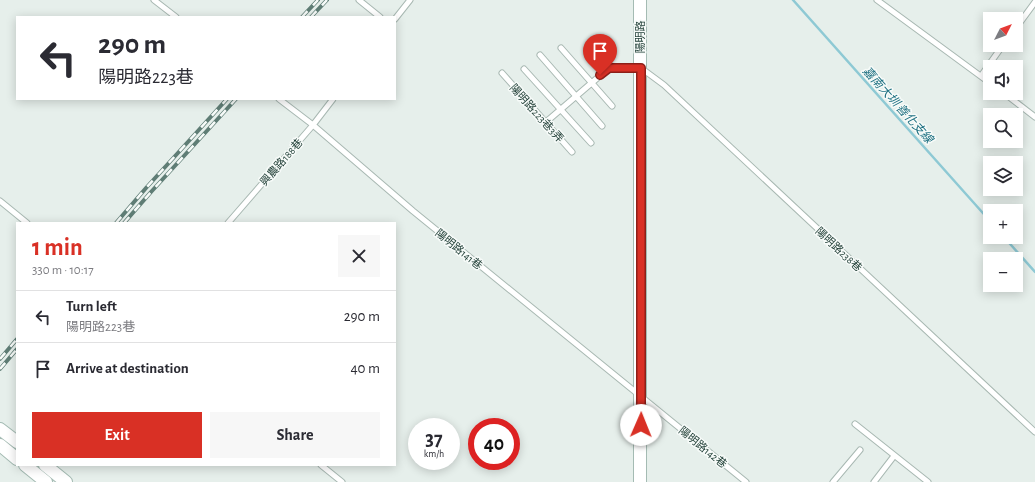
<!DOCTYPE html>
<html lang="en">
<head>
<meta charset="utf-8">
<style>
  :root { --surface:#fff; --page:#f7f7f7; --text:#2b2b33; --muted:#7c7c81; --line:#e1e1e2; --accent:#d93025 }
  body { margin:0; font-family:"Alegreya Sans","Noto Sans TC",sans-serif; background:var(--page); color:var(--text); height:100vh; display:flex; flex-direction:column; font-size:15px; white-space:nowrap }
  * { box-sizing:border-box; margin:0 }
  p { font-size:13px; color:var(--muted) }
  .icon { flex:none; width:22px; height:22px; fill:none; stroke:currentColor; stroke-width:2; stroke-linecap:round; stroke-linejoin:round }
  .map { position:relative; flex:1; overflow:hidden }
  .side { position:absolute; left:16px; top:222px; width:380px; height:244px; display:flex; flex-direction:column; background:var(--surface); border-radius:0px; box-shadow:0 2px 10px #0003 }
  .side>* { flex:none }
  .hud { position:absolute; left:16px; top:16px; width:380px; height:84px; border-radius:0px; box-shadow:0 2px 10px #0003; background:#fff; color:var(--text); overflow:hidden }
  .needle { width:26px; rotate:48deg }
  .controls { position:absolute; left:983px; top:12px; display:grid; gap:8px }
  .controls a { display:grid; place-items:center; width:40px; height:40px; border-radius:0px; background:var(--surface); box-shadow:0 2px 10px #0003; font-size:20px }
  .speed { position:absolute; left:408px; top:418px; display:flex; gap:8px; font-size:20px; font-weight:700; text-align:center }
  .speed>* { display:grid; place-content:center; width:52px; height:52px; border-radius:50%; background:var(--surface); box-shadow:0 2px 10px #0003; line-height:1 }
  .speed small { font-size:10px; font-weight:400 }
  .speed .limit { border:6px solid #d22; background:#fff; color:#111 }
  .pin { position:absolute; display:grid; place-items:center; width:34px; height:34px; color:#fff; margin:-41px -17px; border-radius:50% 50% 50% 0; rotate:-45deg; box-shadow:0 0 4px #0007 }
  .pin .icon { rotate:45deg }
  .me { position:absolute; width:44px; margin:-22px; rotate:1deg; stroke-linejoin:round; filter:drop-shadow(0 0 3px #0008) }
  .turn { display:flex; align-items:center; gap:14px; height:84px; padding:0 16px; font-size:18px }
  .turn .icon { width:52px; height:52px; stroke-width:2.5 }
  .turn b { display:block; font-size:28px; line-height:34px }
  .round { display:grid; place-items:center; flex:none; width:42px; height:42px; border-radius:0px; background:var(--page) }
  .summary { display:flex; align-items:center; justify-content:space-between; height:68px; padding:0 16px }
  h1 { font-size:24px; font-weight:700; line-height:30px; color:var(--accent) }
  .button { display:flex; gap:8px; margin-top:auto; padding:8px 16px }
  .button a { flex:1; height:46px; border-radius:0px; background:var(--accent); color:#fff; font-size:16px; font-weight:700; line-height:46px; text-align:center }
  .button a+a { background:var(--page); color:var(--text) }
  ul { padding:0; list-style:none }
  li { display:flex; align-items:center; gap:12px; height:52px; padding:0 16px; border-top:1px solid var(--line) }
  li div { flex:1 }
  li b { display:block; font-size:15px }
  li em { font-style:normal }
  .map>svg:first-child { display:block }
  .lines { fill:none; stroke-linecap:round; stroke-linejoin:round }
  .stream { stroke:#8ec9d4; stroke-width:2.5 }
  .lane-casing { stroke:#a8b8b2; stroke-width:7 }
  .secondary-casing { stroke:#a4bbb3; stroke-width:14 }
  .lane { stroke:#fff; stroke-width:5 }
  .secondary { stroke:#fff; stroke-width:12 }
  .rail-casing { stroke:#5f7d75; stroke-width:4 }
  .rail { stroke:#f7fbf9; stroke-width:2.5; stroke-dasharray:8; stroke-linecap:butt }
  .route-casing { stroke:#8d1f18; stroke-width:10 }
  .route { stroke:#d93025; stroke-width:7 }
  .labels { text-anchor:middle; stroke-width:3; stroke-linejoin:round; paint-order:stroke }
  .street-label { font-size:11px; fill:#24423a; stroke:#f7fbf9 }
  .water-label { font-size:12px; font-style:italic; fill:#1c6f80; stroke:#f7fbf9 }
</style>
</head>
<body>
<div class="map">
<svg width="1035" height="482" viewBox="0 0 1035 482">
  <rect width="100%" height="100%" fill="#e6efeb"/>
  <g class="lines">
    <path class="stream" d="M793 0 990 221
      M1004 237 1035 272"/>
    <defs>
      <path id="lane" d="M154 0 176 17
        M359 0 380 17
        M877 0 990 83
        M395 19 410 0
        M1016 28 1035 2
        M589 47 609 68
        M561 48 612 106
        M540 55 602 126
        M524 69 591 143
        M502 73 572 152
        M981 76 1003 45
        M1004 93 1035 117
        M279 99 313 125 413 211 746 482
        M546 122 609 68H641L664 85 1035 432
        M0 201 27 223
        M228 223 313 125 333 99
        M855 424 928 482
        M321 465 342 482
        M833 482 860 450
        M874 482 894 456"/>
      <path id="secondary" d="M640 0V482
        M0 429 17 442
        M0 445 17 459
        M25 465 46 482
        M45 465 66 482"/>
    </defs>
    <use href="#lane" class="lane-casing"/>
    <use href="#secondary" class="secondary-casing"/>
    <use href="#lane" class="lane"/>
    <use href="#secondary" class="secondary"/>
    <defs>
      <path id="rail" d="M302 17 318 0
        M311 17 327 0
        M116 223 146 188 227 99
        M124 223 151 192 236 99
        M0 359 17 339
        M0 369 17 349"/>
    </defs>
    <use href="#rail" class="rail-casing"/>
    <use href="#rail" class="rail"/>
  </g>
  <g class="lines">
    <defs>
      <path id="route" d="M600 75 609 68H641V425"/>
    </defs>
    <use href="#route" class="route-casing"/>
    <use href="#route" class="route"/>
  </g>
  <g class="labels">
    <g class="street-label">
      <text transform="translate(640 37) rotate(-90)" y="4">陽明路</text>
      <text transform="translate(537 113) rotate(48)" y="4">陽明路223巷3弄</text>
      <text transform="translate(281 162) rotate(-49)" y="4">興農路188巷</text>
      <text transform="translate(459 249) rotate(39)" y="4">陽明路141巷</text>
      <text transform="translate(839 249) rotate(43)" y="4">陽明路238巷</text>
      <text transform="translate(703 447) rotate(39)" y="4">陽明路142巷</text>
    </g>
    <g class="water-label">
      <text transform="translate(898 105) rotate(48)" y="4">嘉南大圳 善化支線</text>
    </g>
  </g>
</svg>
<div class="controls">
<a><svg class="needle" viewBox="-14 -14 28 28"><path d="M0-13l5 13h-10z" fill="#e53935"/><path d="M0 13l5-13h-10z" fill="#7c7c81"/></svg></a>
<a><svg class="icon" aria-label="sound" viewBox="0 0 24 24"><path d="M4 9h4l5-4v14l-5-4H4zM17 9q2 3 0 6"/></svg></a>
<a><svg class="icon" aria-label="search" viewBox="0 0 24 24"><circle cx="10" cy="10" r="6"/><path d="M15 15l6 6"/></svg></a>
<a><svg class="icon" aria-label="layers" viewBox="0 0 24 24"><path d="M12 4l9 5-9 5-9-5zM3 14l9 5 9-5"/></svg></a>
<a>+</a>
<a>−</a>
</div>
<div class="speed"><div>37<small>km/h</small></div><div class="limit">40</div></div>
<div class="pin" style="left:600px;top:75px;background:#d93025"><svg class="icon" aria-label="arrive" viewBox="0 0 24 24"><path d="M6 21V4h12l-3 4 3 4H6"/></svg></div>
<svg class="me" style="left:641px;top:425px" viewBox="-20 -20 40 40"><circle r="19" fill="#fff"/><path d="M0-13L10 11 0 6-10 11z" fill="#d93025"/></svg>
<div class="hud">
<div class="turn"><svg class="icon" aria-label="left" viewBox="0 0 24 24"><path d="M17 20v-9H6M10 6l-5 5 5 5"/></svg><div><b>290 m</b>陽明路223巷</div></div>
</div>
<section class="side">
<div class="summary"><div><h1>1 min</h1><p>330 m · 10:17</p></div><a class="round"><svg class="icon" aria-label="close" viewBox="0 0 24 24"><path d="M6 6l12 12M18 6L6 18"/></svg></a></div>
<ul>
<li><svg class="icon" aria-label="left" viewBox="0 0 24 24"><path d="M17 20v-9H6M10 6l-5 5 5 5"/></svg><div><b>Turn left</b><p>陽明路223巷</p></div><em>290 m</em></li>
<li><svg class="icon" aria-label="arrive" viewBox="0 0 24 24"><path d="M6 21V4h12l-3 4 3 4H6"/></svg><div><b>Arrive at destination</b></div><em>40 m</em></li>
</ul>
<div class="button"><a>Exit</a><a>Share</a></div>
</section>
</div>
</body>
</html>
